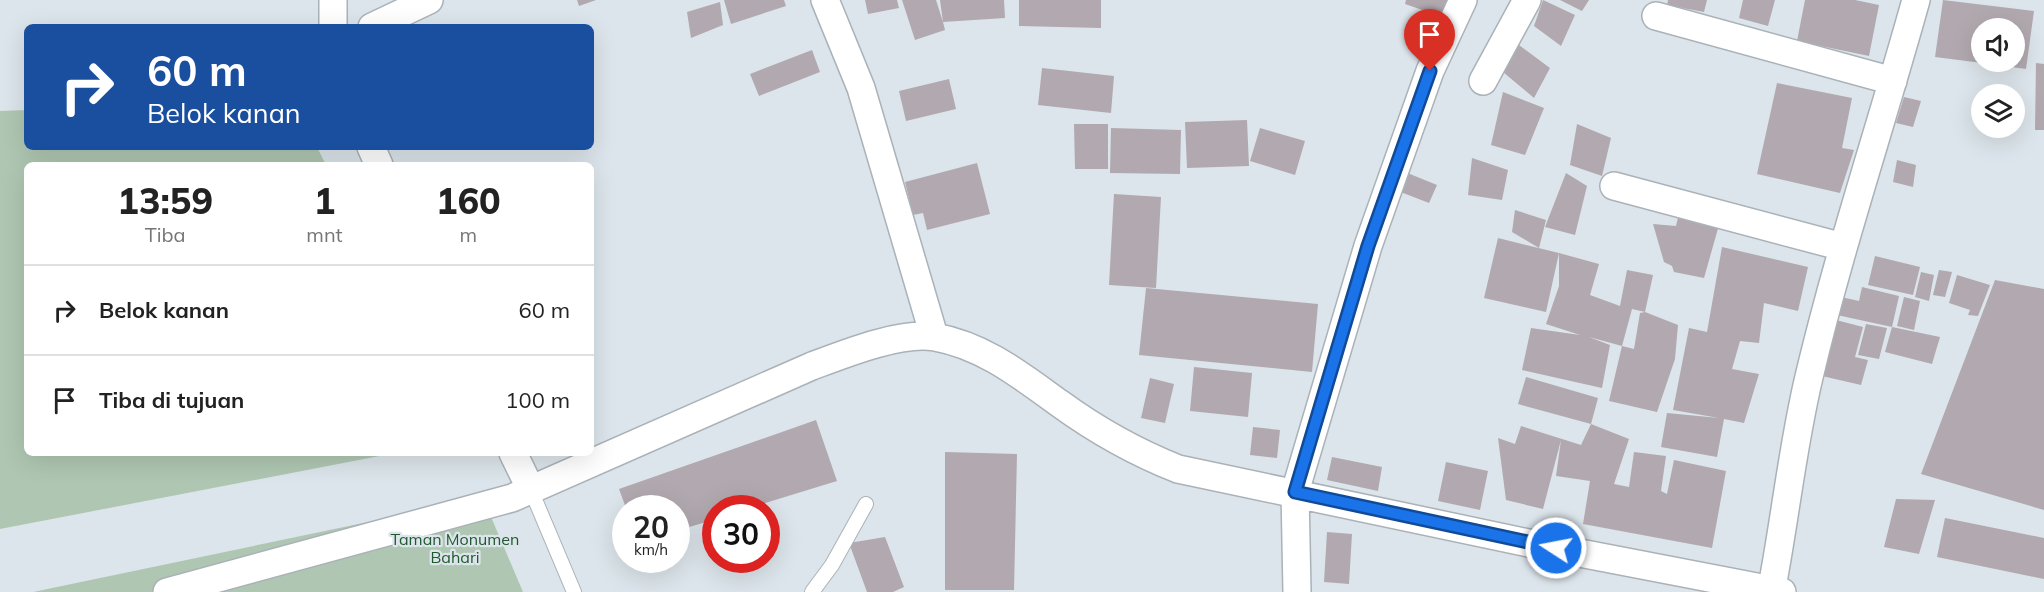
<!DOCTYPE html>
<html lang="id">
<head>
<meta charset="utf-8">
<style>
  :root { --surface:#fff; --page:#f2f2f2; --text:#222; --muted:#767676; --line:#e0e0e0 }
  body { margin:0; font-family:Mulish,sans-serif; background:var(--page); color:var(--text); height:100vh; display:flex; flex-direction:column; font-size:22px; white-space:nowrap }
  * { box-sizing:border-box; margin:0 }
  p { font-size:20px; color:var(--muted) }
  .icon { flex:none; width:33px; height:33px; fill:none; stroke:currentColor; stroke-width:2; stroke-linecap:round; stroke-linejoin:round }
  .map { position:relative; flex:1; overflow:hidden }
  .panel { position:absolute; left:24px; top:162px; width:570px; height:294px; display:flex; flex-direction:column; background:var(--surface); border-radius:9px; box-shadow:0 6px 24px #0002 }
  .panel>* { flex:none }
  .hud { position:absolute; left:24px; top:24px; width:570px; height:126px; border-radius:9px; box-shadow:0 6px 24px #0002; background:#1a4fa0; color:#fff; overflow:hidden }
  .buttons { position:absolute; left:1971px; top:18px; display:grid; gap:12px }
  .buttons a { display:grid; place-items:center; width:54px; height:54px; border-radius:50%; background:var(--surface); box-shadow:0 6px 24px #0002; font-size:30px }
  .speed { position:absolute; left:612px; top:495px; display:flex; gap:12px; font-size:30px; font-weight:700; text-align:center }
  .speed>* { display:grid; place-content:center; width:78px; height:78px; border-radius:50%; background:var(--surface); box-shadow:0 6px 24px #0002; line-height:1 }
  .speed small { font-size:15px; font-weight:400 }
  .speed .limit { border:9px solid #d22; background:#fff; color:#111 }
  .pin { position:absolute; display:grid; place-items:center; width:51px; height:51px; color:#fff; margin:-62px -26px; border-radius:50% 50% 50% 0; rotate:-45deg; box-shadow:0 0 6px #0007 }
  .pin .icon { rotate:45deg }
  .me { position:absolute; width:66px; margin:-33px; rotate:281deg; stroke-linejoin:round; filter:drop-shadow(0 0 4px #0008) }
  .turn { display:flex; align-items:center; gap:21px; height:126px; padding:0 24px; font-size:27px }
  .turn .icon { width:78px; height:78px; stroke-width:2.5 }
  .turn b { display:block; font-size:42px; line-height:51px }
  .eta { display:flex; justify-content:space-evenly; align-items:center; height:102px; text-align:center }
  .eta b { font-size:36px; font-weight:800; line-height:42px }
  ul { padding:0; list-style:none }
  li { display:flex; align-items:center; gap:18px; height:90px; padding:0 24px; border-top:2px solid var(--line) }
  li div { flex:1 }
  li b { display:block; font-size:22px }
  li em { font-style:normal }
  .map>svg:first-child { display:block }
  .green { fill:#afc7b2 }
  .building { fill:#b1a9af }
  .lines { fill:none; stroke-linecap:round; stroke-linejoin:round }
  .service-casing { stroke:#aab2b8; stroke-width:16 }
  .minor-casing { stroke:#aab2b8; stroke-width:30 }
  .service { stroke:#fff; stroke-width:14 }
  .minor { stroke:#fff; stroke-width:27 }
  .route-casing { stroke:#114b97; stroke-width:15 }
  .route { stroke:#1a73e8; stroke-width:10 }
  .labels { text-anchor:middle; stroke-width:4.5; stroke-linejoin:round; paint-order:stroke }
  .park-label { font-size:16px; fill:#20592d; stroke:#dce5eb }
</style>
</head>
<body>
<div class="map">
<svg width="2044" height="592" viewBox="0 0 2044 592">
  <rect width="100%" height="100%" fill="#dce5eb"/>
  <path class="green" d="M27 110V147H317L326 165H27V453H395L0 529V111Z
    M483 498 523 592H33Z"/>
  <path class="building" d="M577 0H596L579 6Z
    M724 0H784L786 6 731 24Z
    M865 0H897L899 8 868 14Z
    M902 0H936L943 22 940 0H1004L1005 18 943 22 945 30 915 40Z
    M1019 0H1101V28L1019 26Z
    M1406 0H1449L1443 17 1405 4Z
    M1543 0 1575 15 1561 46 1534 26Z
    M1560 0H1589L1582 11Z
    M1668 0H1707L1704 12 1667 5Z
    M1743 0H1775L1768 26 1739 18Z
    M1805 0H1855L1879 5 1869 56 1797 41Z
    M1943 0 2034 11 2026 69 1983 63 2014 62V28H1982V63L1935 57Z
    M720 2 723 25 691 38 687 12Z
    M1511 39 1550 68 1534 98 1497 67Z
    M812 50 820 72 759 96 750 74Z
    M2036 63 2044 64V130H2035Z
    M1042 68 1114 76 1111 113 1038 105Z
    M949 79 956 109 906 121 899 91Z
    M1777 83 1852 98 1842 148 1854 150 1840 193 1757 174Z
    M1503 92 1544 108 1525 155 1491 145Z
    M1904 97 1921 101 1913 127 1896 123Z
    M1247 120 1249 166 1187 168 1185 122Z
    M1074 124H1108V169H1075Z
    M1577 124 1611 138 1602 176 1570 165Z
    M1111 128 1181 130 1180 174 1110 173Z
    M1260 128 1305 141 1295 175 1250 161Z
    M1472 158 1508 170 1502 200 1468 195Z
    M1897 160 1916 165 1913 187 1893 182Z
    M977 163 990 214 927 230 923 213 913 215 905 182Z
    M1405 172 1437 185 1429 203 1398 191Z
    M1566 173 1587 186 1575 235 1545 227Z
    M1114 194 1161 197 1156 288 1109 285Z
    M1680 209 1719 225 1704 278 1674 272 1672 266 1664 262 1653 224 1676 226Z
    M1515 210 1546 220 1539 248 1512 232Z
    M1498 238 1559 253 1599 264 1590 295 1620 306 1627 270 1653 275 1645 312 1632 309 1622 346 1589 337 1610 345 1602 388 1522 370 1531 328 1580 335 1546 324 1559 286V253L1546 312 1484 298Z
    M1722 247 1808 267 1798 311 1764 303 1759 343 1740 341 1732 369 1759 374 1744 423 1724 419 1717 457 1661 447 1667 413 1719 418 1673 410 1689 328 1707 332Z
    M1875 256 1920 267 1913 295 1868 285Z
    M1939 270 1952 272 1945 297 1933 295Z
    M1921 272 1934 275 1929 301 1915 297Z
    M1957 275 1990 285 1978 316 1968 315 1970 310 1949 303Z
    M1995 280 2044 289V510L1921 474Z
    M1862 287 1899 296 1892 327 1837 315 1841 297 1859 301Z
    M1146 288 1318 304 1312 372 1139 355Z
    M1904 297 1920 301 1914 330 1897 326Z
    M1645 312 1678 325 1675 359 1657 412 1609 401 1622 346 1634 349 1640 313Z
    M1836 320 1863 327 1855 357 1868 360 1861 385 1822 376Z
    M1866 324 1887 328 1879 359 1858 355Z
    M1892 327 1940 337 1932 364 1885 352Z
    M1194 367 1252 373 1248 417 1190 411Z
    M1526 377 1598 398 1591 424 1629 439 1614 484 1629 487 1634 452 1666 456 1661 491 1667 494 1674 460 1726 471 1712 548 1583 524 1590 481 1556 476 1561 440 1543 509 1506 500 1498 438 1515 444 1521 426 1581 445 1591 424 1518 404Z
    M1150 378 1174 384 1165 423 1141 418Z
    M816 420 837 481 749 508H716V519L676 531V508H626L619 489Z
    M1253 427 1280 430 1277 458 1250 455Z
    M945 452 1017 454 1014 590H945Z
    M1332 457 1382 467 1378 491 1327 480Z
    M1446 462 1488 471 1480 510 1438 501Z
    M1896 499 1935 500 1919 554 1884 547Z
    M1945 518 2044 538V579L1937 557Z
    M1327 532 1352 534 1349 584 1324 582Z
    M885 537 904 587 893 592H867L849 543Z"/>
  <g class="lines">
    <defs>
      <path id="service" d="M531 490 574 592
        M812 592 832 565 866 504"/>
      <path id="minor" d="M333 0V27
        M825 0 861 88 934 336
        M1656 16 1893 81
        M372 27 429 0
        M1483 81 1527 0
        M371 147 379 165
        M1614 186 1843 247
        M513 453 531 490
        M167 592 512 498 812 366C844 354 901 331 935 337 984 346 1020 375 1059 403 1096 430 1135 452 1178 469L1533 544 1782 592
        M1297 592 1295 492 1368 246 1430 71 1463 0
        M1771 592C1785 521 1792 448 1809 377 1839 250 1881 126 1916 0"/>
    </defs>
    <use href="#service" class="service-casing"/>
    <use href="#minor" class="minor-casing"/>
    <use href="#service" class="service"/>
    <use href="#minor" class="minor"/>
  </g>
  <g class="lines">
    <defs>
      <path id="route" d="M1430 71 1368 246 1295 492 1556 548"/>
    </defs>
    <use href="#route" class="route-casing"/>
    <use href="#route" class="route"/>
  </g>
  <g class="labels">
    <g class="park-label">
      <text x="455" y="545">Taman Monumen<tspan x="455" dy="18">Bahari</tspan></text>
    </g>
  </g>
</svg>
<div class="buttons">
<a><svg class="icon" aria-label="sound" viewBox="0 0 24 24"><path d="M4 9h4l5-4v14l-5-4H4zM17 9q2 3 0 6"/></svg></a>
<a><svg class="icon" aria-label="layers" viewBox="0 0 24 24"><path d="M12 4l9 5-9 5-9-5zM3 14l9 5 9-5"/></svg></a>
</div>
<div class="speed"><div>20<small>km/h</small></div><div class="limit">30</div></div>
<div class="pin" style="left:1430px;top:71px;background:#d93025"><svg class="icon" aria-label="arrive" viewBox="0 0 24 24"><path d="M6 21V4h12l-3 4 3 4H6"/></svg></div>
<svg class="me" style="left:1556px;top:548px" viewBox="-20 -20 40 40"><circle r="17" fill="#1a73e8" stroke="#fff" stroke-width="3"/><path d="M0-11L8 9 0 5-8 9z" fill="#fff"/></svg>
<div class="hud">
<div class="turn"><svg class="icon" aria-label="right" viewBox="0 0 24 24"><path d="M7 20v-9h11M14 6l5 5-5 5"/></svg><div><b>60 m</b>Belok kanan</div></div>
</div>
<section class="panel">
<div class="eta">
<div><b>13:59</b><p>Tiba</p></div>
<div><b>1</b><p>mnt</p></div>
<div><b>160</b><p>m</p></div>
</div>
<ul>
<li><svg class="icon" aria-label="right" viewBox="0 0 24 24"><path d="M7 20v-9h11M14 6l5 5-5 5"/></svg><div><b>Belok kanan</b></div><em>60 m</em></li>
<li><svg class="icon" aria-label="arrive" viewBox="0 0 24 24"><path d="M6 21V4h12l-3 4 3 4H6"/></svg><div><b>Tiba di tujuan</b></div><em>100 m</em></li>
</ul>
</section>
</div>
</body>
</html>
